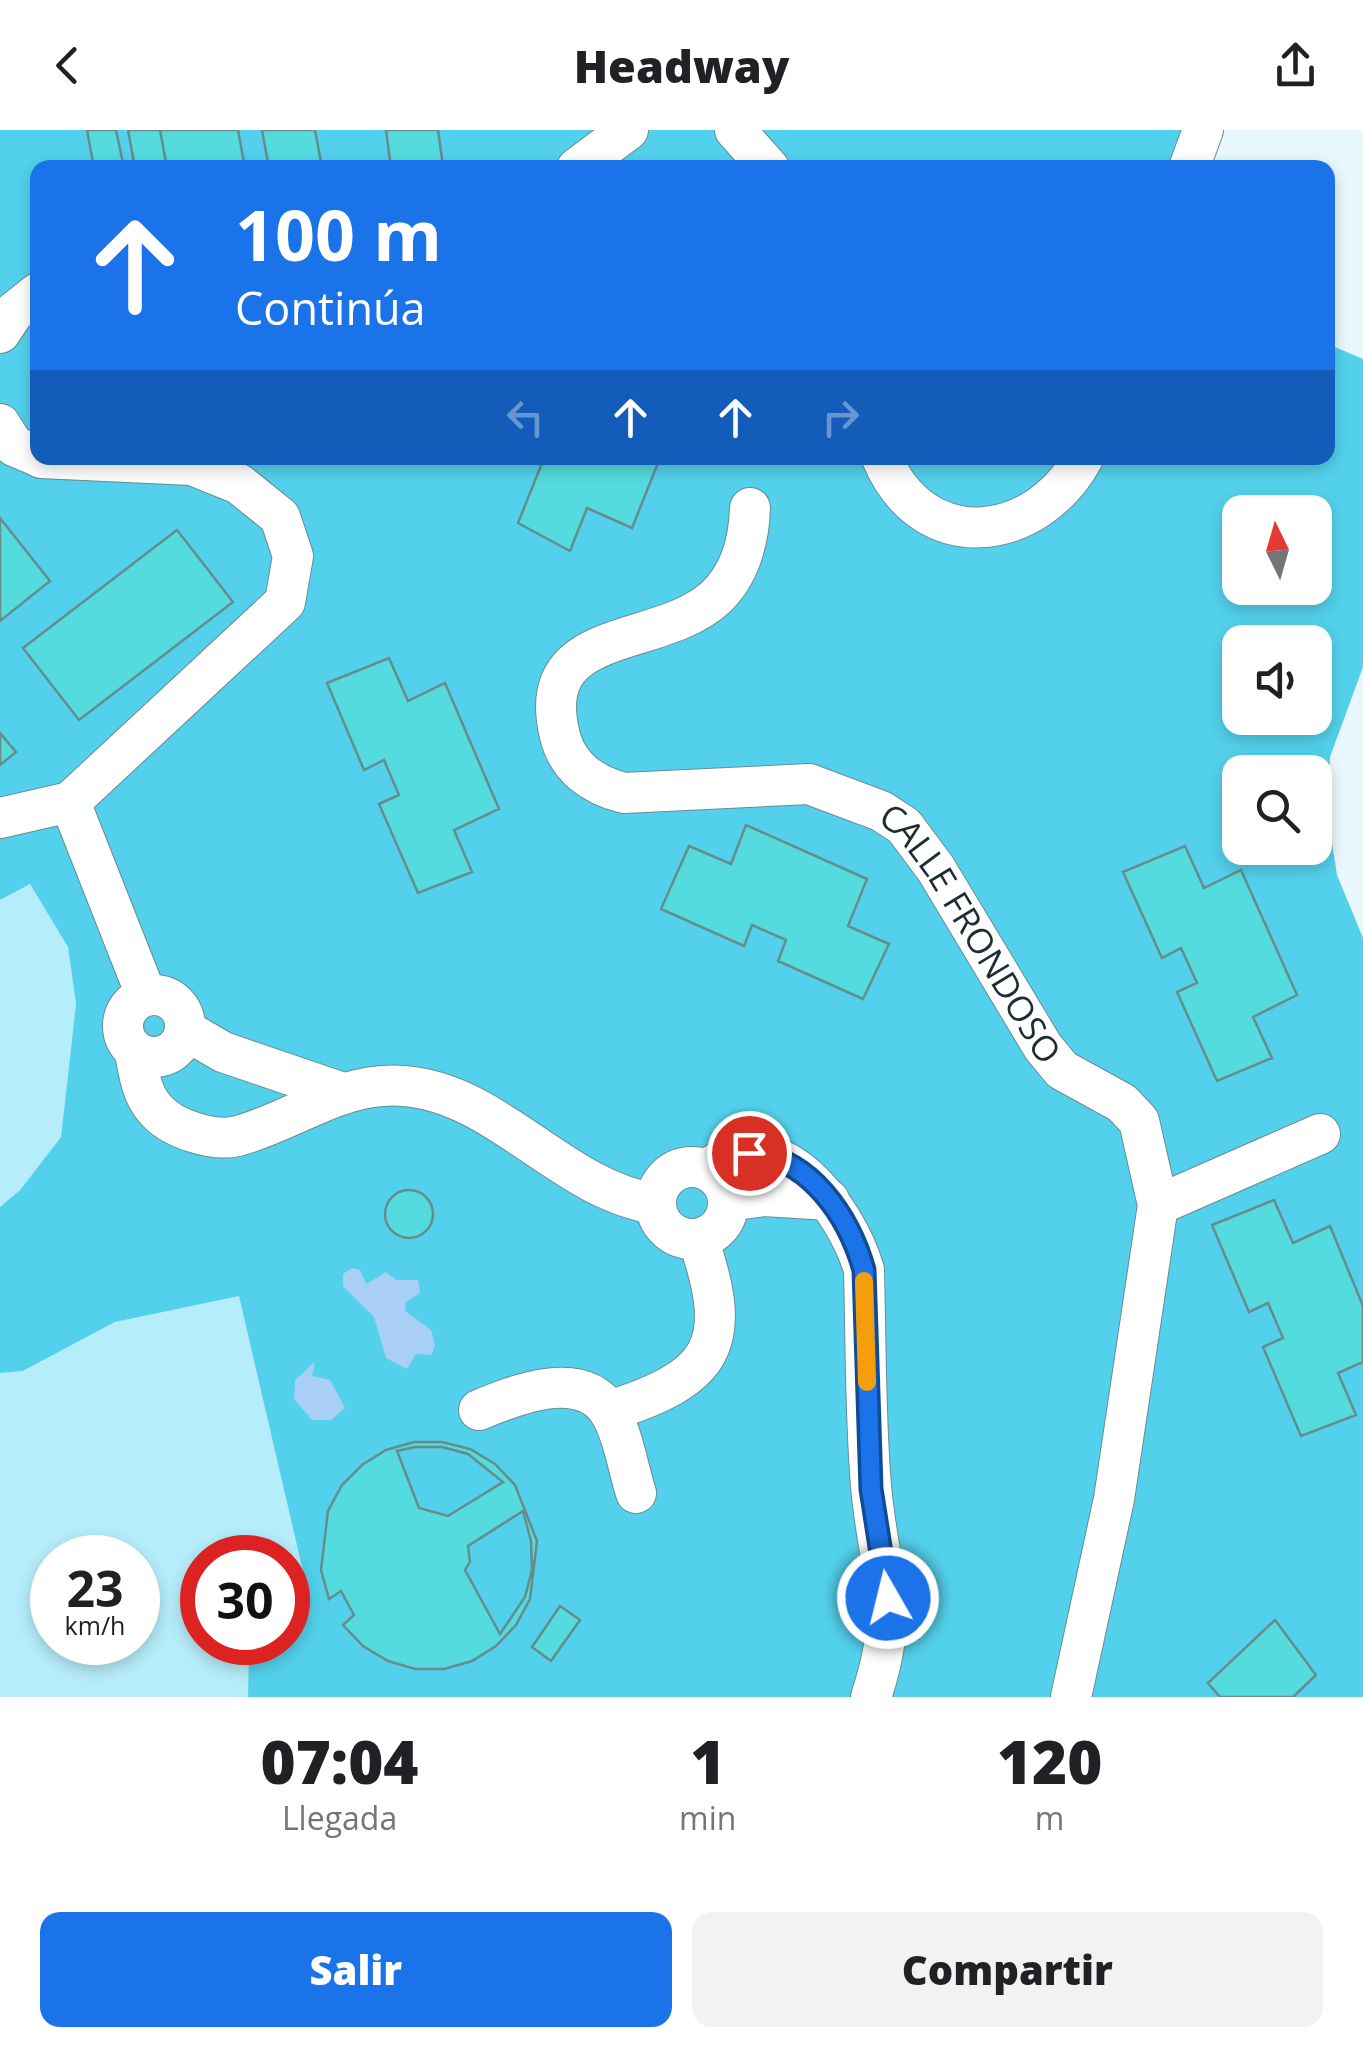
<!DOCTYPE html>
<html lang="es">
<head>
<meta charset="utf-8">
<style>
  :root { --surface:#fff; --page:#f2f2f2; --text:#202124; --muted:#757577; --accent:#1a73e8 }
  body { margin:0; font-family:"Open Sans",sans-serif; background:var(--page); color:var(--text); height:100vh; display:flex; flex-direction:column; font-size:38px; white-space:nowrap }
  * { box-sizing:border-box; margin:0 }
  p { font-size:32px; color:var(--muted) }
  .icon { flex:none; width:55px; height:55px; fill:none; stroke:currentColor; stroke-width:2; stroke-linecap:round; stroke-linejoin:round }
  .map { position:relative; height:1567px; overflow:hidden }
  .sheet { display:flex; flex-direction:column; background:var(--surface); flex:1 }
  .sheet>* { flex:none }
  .guide { position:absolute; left:30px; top:30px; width:1305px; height:305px; border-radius:20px; box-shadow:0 5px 15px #0003; background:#1a73e8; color:#fff; overflow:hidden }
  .needle { width:65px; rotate:355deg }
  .buttons { position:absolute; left:1222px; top:365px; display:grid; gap:20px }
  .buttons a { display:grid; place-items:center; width:110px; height:110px; border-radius:20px; background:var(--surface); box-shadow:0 5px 15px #0003; font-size:50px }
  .speed { position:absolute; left:30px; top:1405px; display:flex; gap:20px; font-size:50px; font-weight:700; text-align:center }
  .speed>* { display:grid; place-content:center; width:130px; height:130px; border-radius:50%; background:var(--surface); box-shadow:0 5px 15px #0003; line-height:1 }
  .speed small { font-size:25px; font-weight:400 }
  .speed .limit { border:15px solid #d22; background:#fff; color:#111 }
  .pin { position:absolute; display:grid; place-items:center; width:85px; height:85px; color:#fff; margin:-42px; border:5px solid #fff; border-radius:50%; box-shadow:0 2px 10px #0007 }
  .me { position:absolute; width:110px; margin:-55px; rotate:352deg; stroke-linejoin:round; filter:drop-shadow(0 0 8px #0008) }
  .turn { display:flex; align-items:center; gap:35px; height:210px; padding:0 40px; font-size:45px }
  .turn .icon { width:130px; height:130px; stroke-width:2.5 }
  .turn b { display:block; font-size:70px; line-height:85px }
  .lanes { display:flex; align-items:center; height:95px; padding:0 40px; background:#0003; justify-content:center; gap:50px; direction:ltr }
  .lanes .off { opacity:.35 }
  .eta { display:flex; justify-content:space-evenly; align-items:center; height:170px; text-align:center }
  .eta b { font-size:60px; font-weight:800; line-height:70px }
  .cta { display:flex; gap:20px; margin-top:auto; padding:20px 40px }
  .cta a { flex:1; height:115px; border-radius:20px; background:var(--accent); color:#fff; font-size:40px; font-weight:800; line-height:115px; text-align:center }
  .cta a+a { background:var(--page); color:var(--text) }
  header { display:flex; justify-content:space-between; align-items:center; height:130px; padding:0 40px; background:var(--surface); font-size:45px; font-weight:800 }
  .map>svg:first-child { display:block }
  .green { fill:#b6edfa; fill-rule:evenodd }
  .forest { fill:#53d1ec; fill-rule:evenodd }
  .water { fill:#aacff7 }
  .building { fill:#54dbdd; stroke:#668c8d; stroke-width:2.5; fill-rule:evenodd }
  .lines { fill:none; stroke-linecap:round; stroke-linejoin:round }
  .minor-casing { stroke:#688c95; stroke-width:42 }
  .minor { stroke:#fff; stroke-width:40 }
  .route-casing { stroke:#114b97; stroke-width:25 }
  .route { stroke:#1a73e8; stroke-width:18 }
  .slow { stroke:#f59e0b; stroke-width:18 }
  .labels { text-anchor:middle; stroke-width:8; stroke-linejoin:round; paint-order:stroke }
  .street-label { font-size:35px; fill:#1e2d31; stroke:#e9f8fc }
</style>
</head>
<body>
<header><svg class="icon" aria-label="back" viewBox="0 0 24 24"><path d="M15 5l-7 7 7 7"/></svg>Headway<svg class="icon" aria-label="share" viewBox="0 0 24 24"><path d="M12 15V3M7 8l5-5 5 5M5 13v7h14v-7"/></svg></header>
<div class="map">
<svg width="1363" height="1567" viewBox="0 0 1363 1567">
  <rect width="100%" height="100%" fill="#e9f8fc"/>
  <path class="green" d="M30 753 66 798 76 874 61 1007 20 1060 0 1077V770Z
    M239 1165 307 1460 288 1457V1428H202V1512L249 1513 248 1567H0V1243L24 1241 115 1192ZM52 1428H138V1512H52Z"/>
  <path class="forest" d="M0 0H1215L1202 38H38V328H1328V214L1363 229V537L1330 627 1328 687 1337 745 1363 808V1567H248L249 1513 288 1512V1457L307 1459 239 1166 115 1192 23 1241 0 1243V1077L20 1060 61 1007 76 874 68 817 30 754 0 770ZM1240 382H1315V458H1240ZM1240 512H1315V588H1240ZM1240 642H1315V718H1240Z"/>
  <path class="water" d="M352 1138 360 1140 366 1154 386 1142 396 1150H418L420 1163 406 1172 405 1181 431 1200 435 1216 431 1225 416 1224 407 1239 386 1228 374 1187 343 1156V1144Z
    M315 1232 312 1246 330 1250 345 1278 331 1290H312L294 1269 295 1250Z"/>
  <path class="building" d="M87 0H116L124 38H94Z
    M128 0H160L167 38H135Z
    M160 0H238L245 38H167Z
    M262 0H315L321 32 269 38Z
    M386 0H438L443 36 391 38Z
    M544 328H660L632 398 587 378 570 421 518 393Z
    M0 388 50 451 0 491Z
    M177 400 233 472 79 590 23 518Z
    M389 528 408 571 445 553 499 679 454 700 472 742 418 763 379 674 399 665 384 630 364 640 327 553Z
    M0 603 16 622 0 635Z
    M746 695 867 749 848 796 889 814 863 869 778 831 786 810 752 795 744 816 661 779 689 716 731 734Z
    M1185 716 1204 758 1241 740 1297 865 1253 887 1272 928 1217 951 1177 862 1197 853 1181 818 1162 828 1123 742Z
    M385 1084a24 24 0 1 1 48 0a24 24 0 1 1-48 0Z
    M1274 1070 1293 1113 1330 1096 1363 1176V1232L1338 1243 1356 1285 1301 1306 1263 1217 1283 1208 1268 1173 1249 1182 1212 1095Z
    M414 1312H442L470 1319 495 1334 515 1355 537 1411 530 1469 516 1495 496 1516 472 1531 444 1539H415L388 1531 363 1516 343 1495 354 1485 341 1461 329 1469 321 1440 328 1381 342 1355 362 1335 386 1320ZM415 1317H442L468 1324 503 1352 448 1386 419 1378 397 1321ZM523 1381 531 1411 532 1440 525 1467 500 1504 465 1440 470 1432 468 1416Z
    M560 1476 580 1490 551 1531 532 1517Z
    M1275 1490 1316 1545 1293 1567H1220L1208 1553Z"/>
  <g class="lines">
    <defs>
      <g id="minor">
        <path d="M735 0 769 38"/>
        <path d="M577 38 628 0"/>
        <path d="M1189 38 1203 0"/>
        <path d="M0 203 14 182 38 163"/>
        <path d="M0 294 14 316 38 326"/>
        <path d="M882 328C923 426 1035 415 1083 328"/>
        <path id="s1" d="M750 378C749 410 740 445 715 468 658 520 532 494 560 606 568 638 593 655 624 663L809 654 881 681 904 696 936 739 1043 917 1062 940 1122 973 1139 991 1158 1075 1114 1369 1071 1567"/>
        <path d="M70 672 146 865"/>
        <path d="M0 688 70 672 285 472 293 426 280 387 239 354 192 335 41 328"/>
        <circle cx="154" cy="896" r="31"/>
        <path d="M185 900 223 922 340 962"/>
        <path d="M135 923C139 943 141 963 155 979 171 999 214 1012 238 1006 296 990 341 951 404 956 498 963 562 1060 656 1074"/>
        <circle cx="692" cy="1073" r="36"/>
        <path d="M707 1040C776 983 847 1080 864 1140 866 1212 865 1284 871 1356 879 1446 902 1474 871 1567"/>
        <path d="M728 1071 764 1066 829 1070"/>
        <path d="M1158 1075 1320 1004"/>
        <path d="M479 1280C515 1265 581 1238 609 1281 623 1303 628 1338 636 1363"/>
        <path d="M609 1281C714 1248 735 1215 698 1109"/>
      </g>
    </defs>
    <use href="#minor" class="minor-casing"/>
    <use href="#minor" class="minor"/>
  </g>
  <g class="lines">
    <defs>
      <path id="route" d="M749 1023C810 1027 849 1087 864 1140L871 1359 888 1468"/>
    </defs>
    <use href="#route" class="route-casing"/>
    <use href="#route" class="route"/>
    <path class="slow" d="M864 1151 867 1252"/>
  </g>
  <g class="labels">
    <g class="street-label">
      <text dy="12" stroke="none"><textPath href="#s1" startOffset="840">CALLE FRONDOSO</textPath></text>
    </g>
  </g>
</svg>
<div class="buttons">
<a><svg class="needle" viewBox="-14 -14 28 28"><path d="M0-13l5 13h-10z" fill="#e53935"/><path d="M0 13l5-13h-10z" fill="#757577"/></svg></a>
<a><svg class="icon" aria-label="sound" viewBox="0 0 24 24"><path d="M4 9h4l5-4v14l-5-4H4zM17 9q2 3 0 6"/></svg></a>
<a><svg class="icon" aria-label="search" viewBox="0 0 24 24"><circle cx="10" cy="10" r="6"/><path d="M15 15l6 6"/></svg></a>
</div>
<div class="speed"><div>23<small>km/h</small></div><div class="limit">30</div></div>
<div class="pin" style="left:749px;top:1023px;background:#d93025"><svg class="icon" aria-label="arrive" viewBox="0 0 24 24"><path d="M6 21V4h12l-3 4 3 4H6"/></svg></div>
<svg class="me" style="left:888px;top:1468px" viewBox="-20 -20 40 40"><circle r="17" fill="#1a73e8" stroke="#fff" stroke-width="3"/><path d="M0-11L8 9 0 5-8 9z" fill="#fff"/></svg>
<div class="guide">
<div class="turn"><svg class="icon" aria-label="ahead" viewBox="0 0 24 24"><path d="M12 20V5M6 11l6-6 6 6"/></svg><div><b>100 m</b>Continúa</div></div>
<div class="lanes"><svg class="icon off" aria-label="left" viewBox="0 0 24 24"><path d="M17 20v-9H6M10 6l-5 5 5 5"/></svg><svg class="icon" aria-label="ahead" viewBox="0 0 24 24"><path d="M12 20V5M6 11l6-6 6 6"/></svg><svg class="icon" aria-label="ahead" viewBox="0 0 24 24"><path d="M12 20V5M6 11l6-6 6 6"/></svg><svg class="icon off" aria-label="right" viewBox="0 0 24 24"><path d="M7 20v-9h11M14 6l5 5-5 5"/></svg></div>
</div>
</div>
<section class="sheet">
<div class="eta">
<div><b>07:04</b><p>Llegada</p></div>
<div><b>1</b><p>min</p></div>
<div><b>120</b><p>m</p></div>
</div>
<div class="cta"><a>Salir</a><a>Compartir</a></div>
</section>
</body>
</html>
